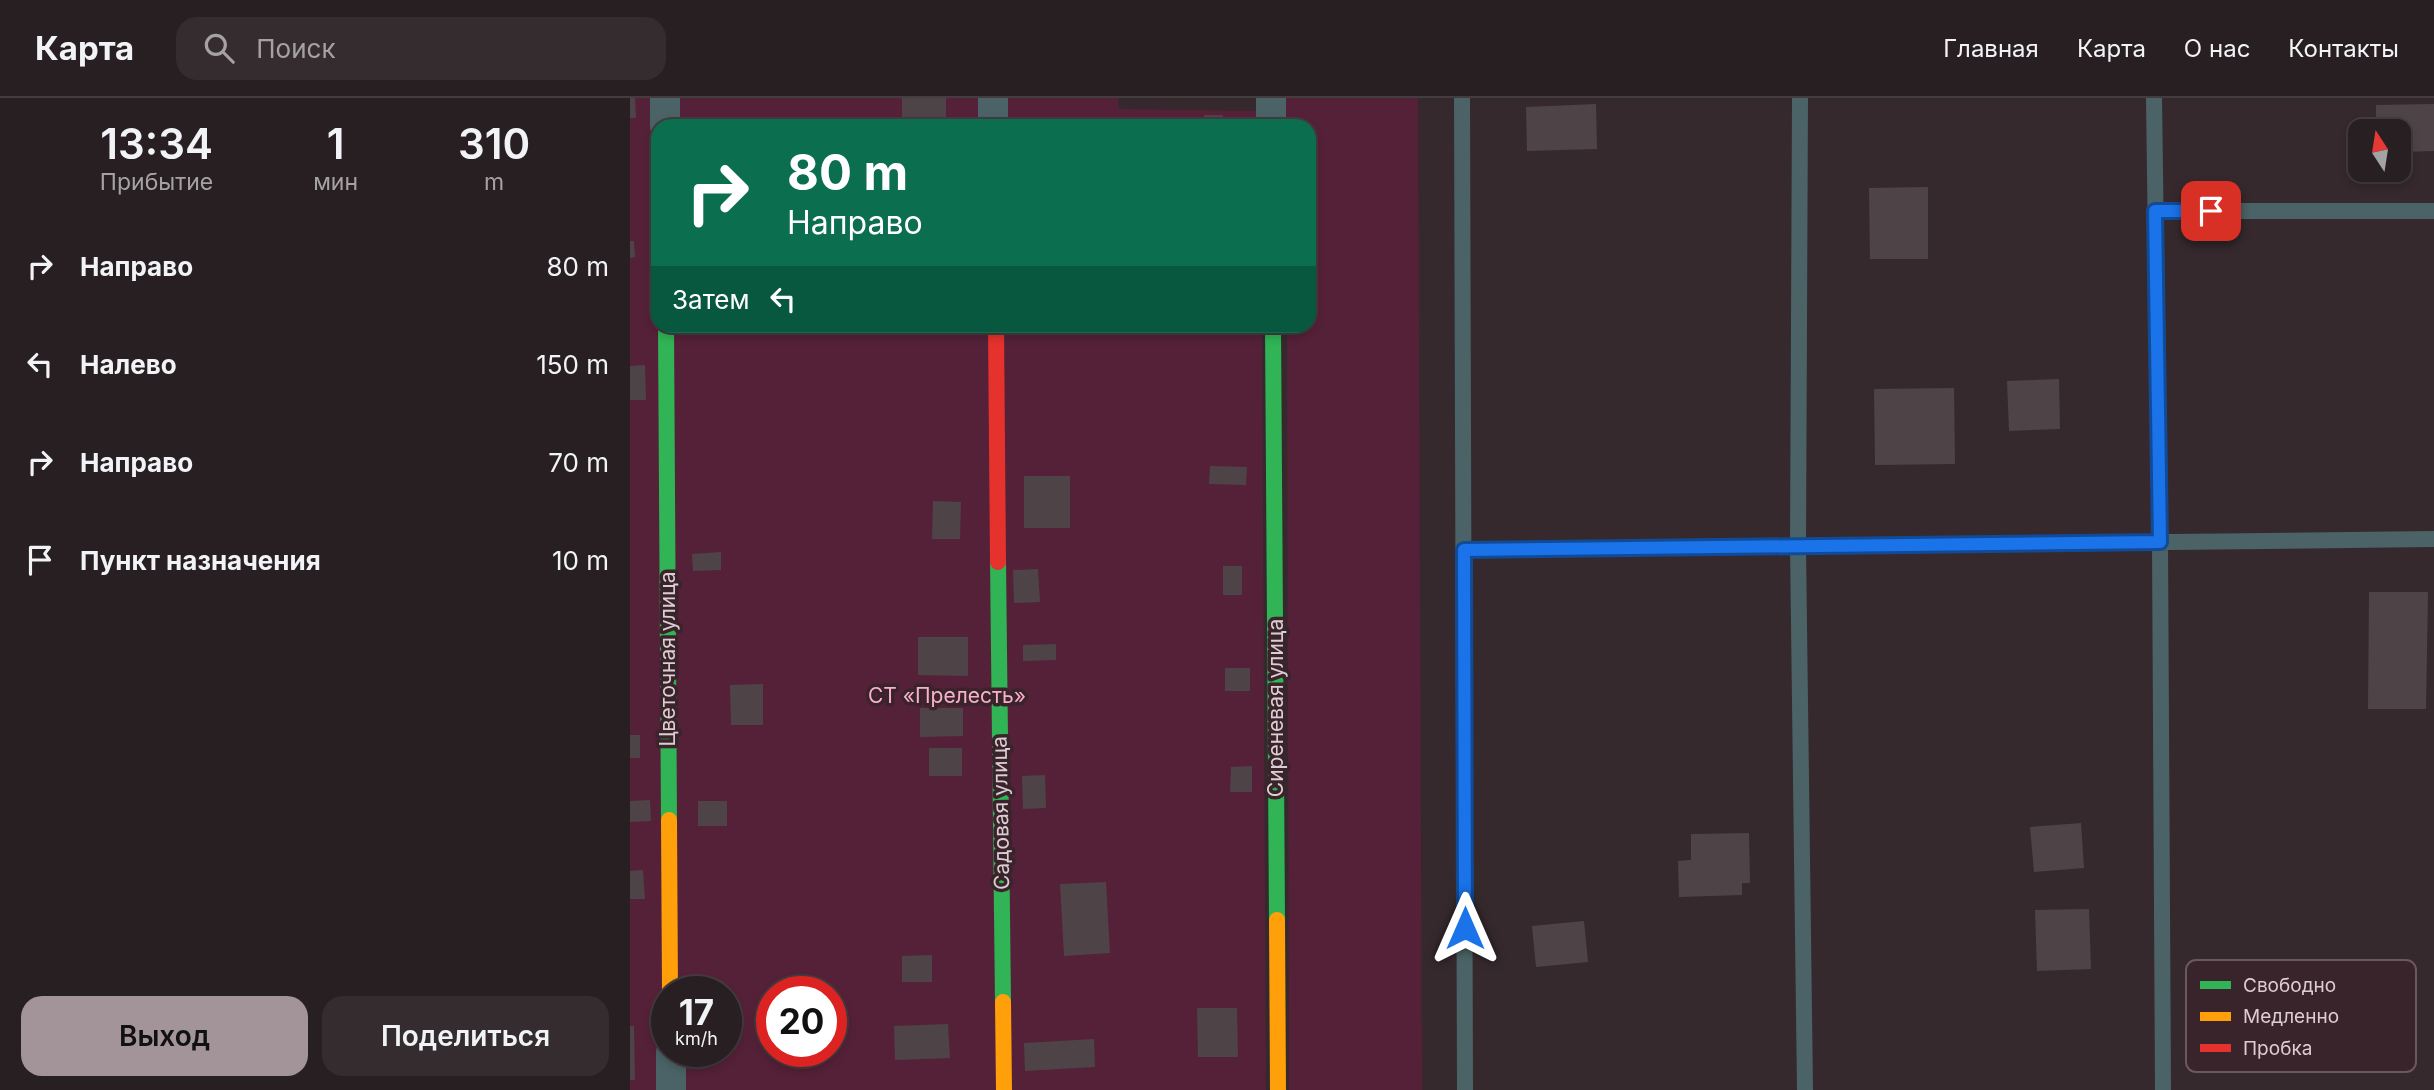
<!DOCTYPE html>
<html lang="ru">
<head>
<meta charset="utf-8">
<style>
  :root { --surface:#281f22; --page:#342c2f; --text:#f1f3f6; --muted:#a5a2a5; --line:#443d40; --accent:#a29498 }
  body { margin:0; font-family:Inter,sans-serif; background:var(--page); color:var(--text); height:100vh; display:flex; flex-direction:column; font-size:26px; white-space:nowrap }
  * { box-sizing:border-box; margin:0 }
  p { font-size:23px; color:var(--muted) }
  .icon { flex:none; width:38px; height:38px; fill:none; stroke:currentColor; stroke-width:2; stroke-linecap:round; stroke-linejoin:round }
  .map { position:relative; flex:1; overflow:hidden }
  .details { display:flex; flex-direction:column; background:var(--surface); width:630px }
  .details>* { flex:none }
  .guide { position:absolute; left:21px; top:21px; width:665px; height:214px; border-radius:21px; box-shadow:0 4px 10px #0003,0 0 0 2px var(--line); background:#0b6e4f; color:#fff; overflow:hidden }
  .needle { width:46px; rotate:348deg }
  .fabs { position:absolute; left:1718px; top:21px; display:grid; gap:14px }
  .fabs a { display:grid; place-items:center; width:63px; height:63px; border-radius:14px; background:var(--surface); box-shadow:0 4px 10px #0003,0 0 0 2px var(--line); font-size:35px }
  .speed { position:absolute; left:21px; top:878px; display:flex; gap:14px; font-size:35px; font-weight:700; text-align:center }
  .speed>* { display:grid; place-content:center; width:91px; height:91px; border-radius:50%; background:var(--surface); box-shadow:0 4px 10px #0003,0 0 0 2px var(--line); line-height:1 }
  .speed small { font-size:18px; font-weight:400 }
  .speed .limit { border:10px solid #d22; background:#fff; color:#111 }
  .pin { position:absolute; display:grid; place-items:center; width:60px; height:60px; color:#fff; margin:-30px; border-radius:14px; box-shadow:0 4px 10px #0006 }
  .me { position:absolute; width:77px; margin:-38px; rotate:0deg; stroke-linejoin:round; filter:drop-shadow(0 0 5px #0008) }
  .turn { display:flex; align-items:center; gap:24px; height:147px; padding:0 21px; font-size:32px }
  .turn .icon { width:91px; height:91px; stroke-width:2.5 }
  .turn b { display:block; font-size:49px; line-height:60px }
  .then { display:flex; align-items:center; height:66px; padding:0 21px; background:#0003; gap:14px; font-size:26px }
  .eta { display:flex; justify-content:space-evenly; align-items:center; height:119px; text-align:center }
  .eta b { font-size:42px; font-weight:600; line-height:49px }
  .primary-button { display:flex; gap:14px; margin-top:auto; padding:14px 21px }
  .primary-button a { flex:1; height:80px; border-radius:21px; background:var(--accent); color:#111; font-size:28px; font-weight:600; line-height:80px; text-align:center }
  .primary-button a+a { background:var(--page); color:var(--text) }
  ul { padding:0; list-style:none }
  li { display:flex; align-items:center; gap:21px; height:98px; padding:0 21px }
  li div { flex:1 }
  li b { display:block; font-size:26px }
  li em { font-style:normal }
  header { display:flex; align-items:center; gap:42px; box-sizing:border-box; height:98px; padding:0 35px; background:var(--surface); border-bottom:2px solid var(--line) }
  header strong { font-size:33px }
  nav { display:flex; gap:38px; margin-inline-start:auto; font-size:24px }
  .search { width:490px; height:63px; background:var(--page); display:flex; align-items:center; gap:18px; box-sizing:border-box; padding:0 24px; border-radius:21px; color:var(--muted); font-size:26px }
  main { display:flex; flex:1; min-height:0 }
  .map>svg:first-child { display:block }
  .green { fill:#552138; fill-rule:evenodd }
  .building { fill:#4e4447 }
  .lines { fill:none; stroke-linecap:round; stroke-linejoin:round }
  .lane { stroke:#4b6366; stroke-width:16 }
  .street { stroke:#4b6366; stroke-width:30 }
  .fast { stroke:#30b455; stroke-width:16 }
  .slow { stroke:#ff9f0a; stroke-width:16 }
  .jam { stroke:#e5322d; stroke-width:16 }
  .route-casing { stroke:#114b97; stroke-width:18 }
  .route { stroke:#1a73e8; stroke-width:12 }
  .labels { text-anchor:middle; stroke-width:7; stroke-linejoin:round; paint-order:stroke }
  .street-label { font-size:21px; fill:#dccdd2; stroke:#3a242c }
  .park-label { font-size:21px; fill:#faafcb; stroke:#3a242c }
  .key { fill:#3a242c; stroke:#6b575e; stroke-width:2 }
  .key-label { font-size:19px; fill:#dccdd2 }
</style>
</head>
<body>
<header>
<strong>Карта</strong>
<div class="search"><svg class="icon" aria-label="search" viewBox="0 0 24 24"><circle cx="10" cy="10" r="6"/><path d="M15 15l6 6"/></svg>Поиск</div>
<nav><a>Главная</a><a>Карта</a><a>О нас</a><a>Контакты</a></nav>
</header>
<main>
<section class="details">
<div class="eta">
<div><b>13:34</b><p>Прибытие</p></div>
<div><b>1</b><p>мин</p></div>
<div><b>310</b><p>m</p></div>
</div>
<ul>
<li><svg class="icon" aria-label="right" viewBox="0 0 24 24"><path d="M7 20v-9h11M14 6l5 5-5 5"/></svg><div><b>Направо</b></div><em>80 m</em></li>
<li><svg class="icon" aria-label="left" viewBox="0 0 24 24"><path d="M17 20v-9H6M10 6l-5 5 5 5"/></svg><div><b>Налево</b></div><em>150 m</em></li>
<li><svg class="icon" aria-label="right" viewBox="0 0 24 24"><path d="M7 20v-9h11M14 6l5 5-5 5"/></svg><div><b>Направо</b></div><em>70 m</em></li>
<li><svg class="icon" aria-label="arrive" viewBox="0 0 24 24"><path d="M6 21V4h12l-3 4 3 4H6"/></svg><div><b>Пункт назначения</b></div><em>10 m</em></li>
</ul>
<div class="primary-button"><a>Выход</a><a>Поделиться</a></div>
</section>
<div class="map">
<svg width="1804" height="992" viewBox="0 0 1804 992">
  <rect width="100%" height="100%" fill="#35292d"/>
  <path class="green" d="M0 0H488L489 11 630 13 631 28H28V228H632L636 992H0ZM37 894H96V954H37ZM142 894H201V954H142Z
    M656 0H788L792 992H659L657 228H679V28H656Z"/>
  <path class="building" d="M0 0H5L6 20H0Z
    M272 0H316V28H272Z
    M966 6 967 51 897 53 896 9Z
    M1804 6V53L1769 54V33H1746V7Z
    M574 17H593V28H574Z
    M1298 89V161H1240L1239 90Z
    M0 143H4L5 159 0 160Z
    M15 267 16 302H0V268Z
    M1429 281 1430 331 1379 333 1377 283Z
    M1324 290 1325 366 1245 367 1244 291Z
    M580 368 617 369 616 387 579 386Z
    M394 378H440V430H394Z
    M303 403 331 404 330 441H302Z
    M91 454V472L63 473 62 456Z
    M593 468H612V497H593Z
    M408 471 410 504 384 505 383 472Z
    M1739 494H1798L1796 611H1738Z
    M288 539H338V578L288 577Z
    M426 546V562L393 563V547Z
    M595 570H620V593H595Z
    M133 586V627H101L100 587Z
    M290 610H333V638L290 639Z
    M0 637H10V660H0Z
    M299 650H332V678H299Z
    M622 668V694H600L601 669Z
    M415 677 416 710 393 711 392 678Z
    M20 702 21 723 0 724V703Z
    M68 703H97V728H68Z
    M1451 725 1454 770 1404 774 1400 729Z
    M1119 735 1120 785H1112V797L1049 799 1048 763 1061 762V736Z
    M13 772 15 801H0V773Z
    M476 784 480 855 434 858 430 786Z
    M1459 811 1461 871 1407 873 1405 812Z
    M954 823 958 864 906 869 902 828Z
    M302 857V884H272V858Z
    M65 886H92V894H65Z
    M567 910H607L608 959H568Z
    M318 926 320 960 265 962 264 928Z
    M0 928H4L5 982H0Z
    M464 941 465 969 395 973 394 945Z"/>
  <g class="lines">
    <path class="lane" d="M832 0 835 992
      M1170 0 1168 448 1175 992
      M1524 0 1530 444 1533 992
      M1525 113H1804
      M834 452 1804 441"/>
    <path class="street" d="M35 0V28
      M363 0V28
      M641 0V28
      M41 954V992"/>
    <path class="fast" d="M36 228 39 722
      M643 228 647 822
      M368 464 373 904"/>
    <path class="slow" d="M39 722 40 894
      M647 822 648 992
      M373 904 374 992"/>
    <path class="jam" d="M366 228 368 464"/>
  </g>
  <g class="lines">
    <defs>
      <path id="route" d="M835 830 834 452 1530 444 1525 113H1581"/>
    </defs>
    <use href="#route" class="route-casing"/>
    <use href="#route" class="route"/>
  </g>
  <g class="labels">
    <g class="street-label">
      <text transform="translate(38 561) rotate(-90)" y="7">Цветочная улица</text>
      <text transform="translate(646 610) rotate(-90)" y="7">Сиреневая улица</text>
      <text transform="translate(371 715) rotate(-91)" y="7">Садовая улица</text>
    </g>
    <g class="park-label">
      <text x="317" y="605">СТ «Прелесть»</text>
    </g>
  </g>
  <rect x="1556" y="862" width="230" height="112" rx="10" class="key"/>
  <rect x="1570" y="883" width="31" height="8" fill="#30b455"/>
  <rect x="1570" y="914" width="31" height="9" fill="#ff9f0a"/>
  <rect x="1570" y="946" width="31" height="8" fill="#e5322d"/>
  <g class="key-label">
    <text x="1613" y="894">Свободно</text>
    <text x="1613" y="925">Медленно</text>
    <text x="1613" y="957">Пробка</text>
  </g>
</svg>
<div class="fabs">
<a><svg class="needle" viewBox="-14 -14 28 28"><path d="M0-13l5 13h-10z" fill="#e53935"/><path d="M0 13l5-13h-10z" fill="#a5a2a5"/></svg></a>
</div>
<div class="speed"><div>17<small>km/h</small></div><div class="limit">20</div></div>
<div class="pin" style="left:1581px;top:113px;background:#d93025"><svg class="icon" aria-label="arrive" viewBox="0 0 24 24"><path d="M6 21V4h12l-3 4 3 4H6"/></svg></div>
<svg class="me" style="left:835px;top:830px" viewBox="-20 -20 40 40"><path d="M0-17L14 15 0 8-14 15z" fill="#1a73e8" stroke="#fff" stroke-width="4"/></svg>
<div class="guide">
<div class="turn"><svg class="icon" aria-label="right" viewBox="0 0 24 24"><path d="M7 20v-9h11M14 6l5 5-5 5"/></svg><div><b>80 m</b>Направо</div></div>
<div class="then">Затем<svg class="icon" aria-label="left" viewBox="0 0 24 24"><path d="M17 20v-9H6M10 6l-5 5 5 5"/></svg></div>
</div>
</div>
</main>
</body>
</html>
